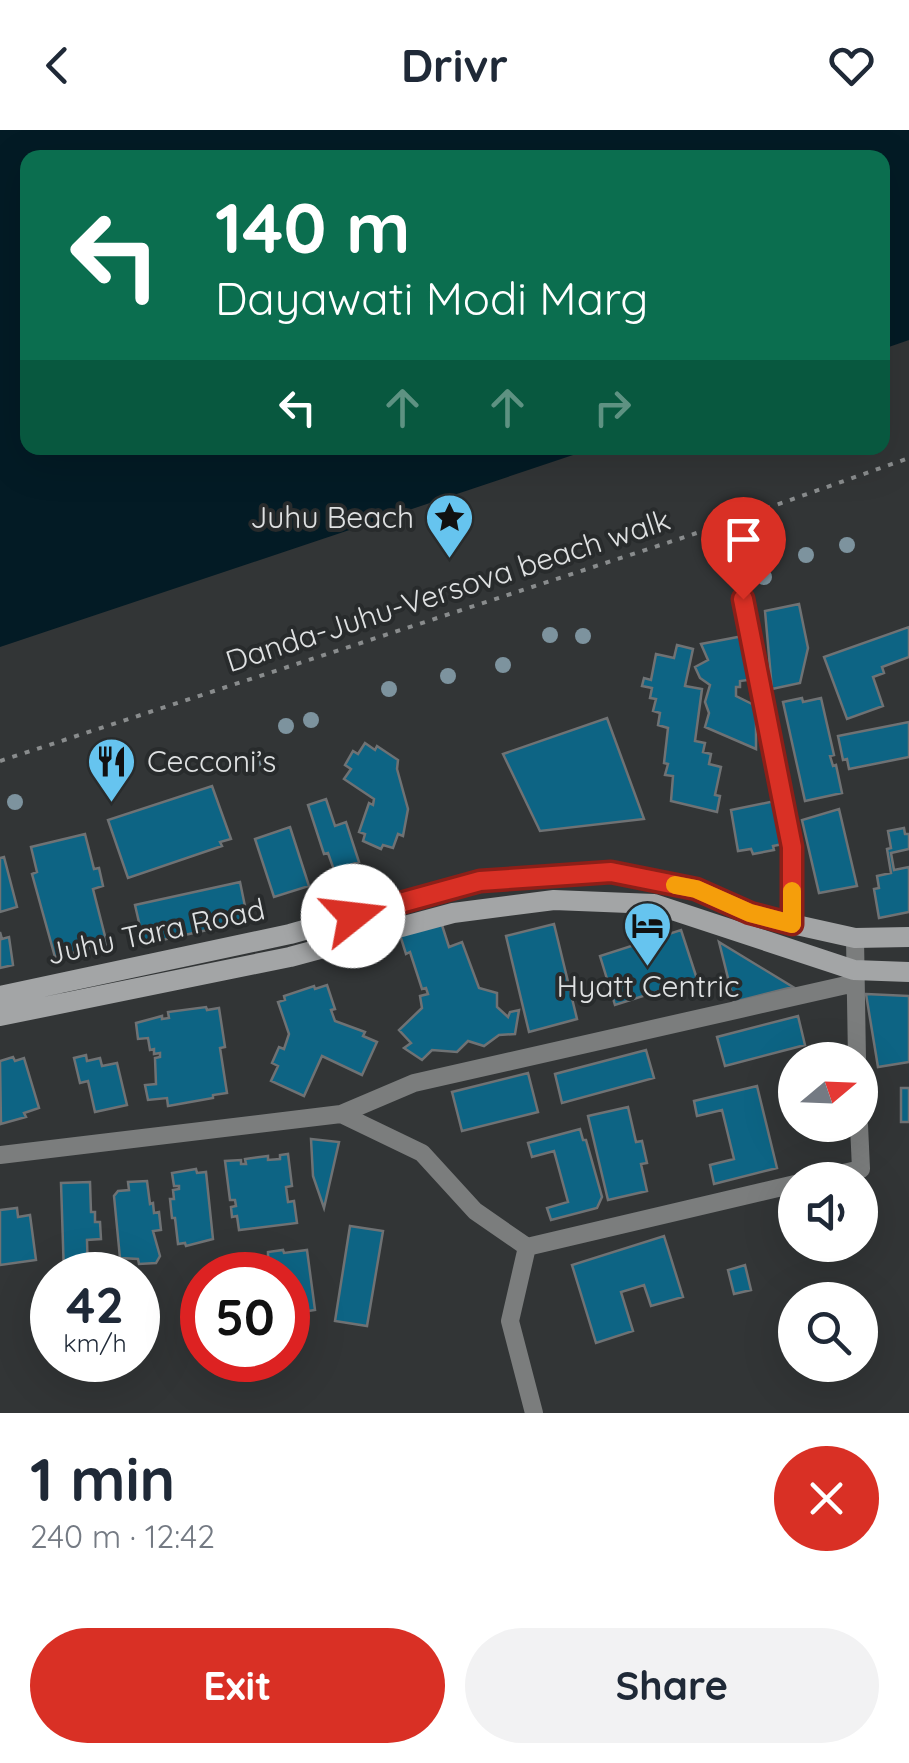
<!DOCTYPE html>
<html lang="en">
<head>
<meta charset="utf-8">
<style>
  :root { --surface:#fff; --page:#f2f2f3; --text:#1f2937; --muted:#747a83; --accent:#d93025 }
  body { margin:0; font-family:Quicksand,sans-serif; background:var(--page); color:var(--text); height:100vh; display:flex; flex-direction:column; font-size:38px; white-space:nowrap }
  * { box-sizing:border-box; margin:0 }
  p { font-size:32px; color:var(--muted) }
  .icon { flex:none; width:55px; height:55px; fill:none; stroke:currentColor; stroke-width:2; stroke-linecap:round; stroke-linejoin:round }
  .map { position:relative; height:1283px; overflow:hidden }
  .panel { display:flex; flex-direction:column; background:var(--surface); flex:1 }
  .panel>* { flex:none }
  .hud { position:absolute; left:20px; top:20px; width:870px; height:305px; border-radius:20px; box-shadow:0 10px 40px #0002; background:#0b6e4f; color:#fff; overflow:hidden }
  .needle { width:65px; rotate:71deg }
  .tools { position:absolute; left:778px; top:912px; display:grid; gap:20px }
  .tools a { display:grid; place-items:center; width:100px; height:100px; border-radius:50%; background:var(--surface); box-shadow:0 10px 40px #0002; font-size:50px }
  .speed { position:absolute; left:30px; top:1122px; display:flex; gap:20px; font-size:50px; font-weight:700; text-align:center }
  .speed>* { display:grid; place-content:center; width:130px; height:130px; border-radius:50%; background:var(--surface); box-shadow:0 10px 40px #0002; line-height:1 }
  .speed small { font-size:25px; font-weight:400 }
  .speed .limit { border:15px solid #d22; background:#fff; color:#111 }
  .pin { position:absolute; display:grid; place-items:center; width:85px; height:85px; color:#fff; margin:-102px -42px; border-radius:50% 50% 50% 0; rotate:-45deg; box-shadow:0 0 10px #0007 }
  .pin .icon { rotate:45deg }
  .me { position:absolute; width:110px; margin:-55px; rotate:74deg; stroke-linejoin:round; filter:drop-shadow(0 0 8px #0008) }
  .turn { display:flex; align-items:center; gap:35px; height:210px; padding:0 30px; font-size:45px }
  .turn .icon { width:130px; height:130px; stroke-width:2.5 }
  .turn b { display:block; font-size:70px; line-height:85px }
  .lanes { display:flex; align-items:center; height:95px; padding:0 30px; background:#0003; justify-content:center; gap:50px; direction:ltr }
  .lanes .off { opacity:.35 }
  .round { display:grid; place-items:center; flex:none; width:105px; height:105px; border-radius:52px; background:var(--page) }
  .headline { display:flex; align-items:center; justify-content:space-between; height:170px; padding:0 30px }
  h1 { font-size:60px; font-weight:700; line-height:75px }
  .button { display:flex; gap:20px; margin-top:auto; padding:20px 30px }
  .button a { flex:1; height:115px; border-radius:60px; background:var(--accent); color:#fff; font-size:40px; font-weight:700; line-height:115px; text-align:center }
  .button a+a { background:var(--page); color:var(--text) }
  header { display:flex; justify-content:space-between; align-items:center; height:130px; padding:0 30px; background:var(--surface); font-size:45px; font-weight:700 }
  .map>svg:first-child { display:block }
  .water { fill:#031b25 }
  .building { fill:#0d6484; stroke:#6f7274; stroke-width:2.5 }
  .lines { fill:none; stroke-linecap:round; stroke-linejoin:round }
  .path { stroke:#898c8d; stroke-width:4; stroke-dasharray:5 8; stroke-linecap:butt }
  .minor { stroke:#7b7d7d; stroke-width:18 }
  .secondary { stroke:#a3a5a6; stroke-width:20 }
  .tree { fill:#7d939e }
  .route-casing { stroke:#8d1f18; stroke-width:25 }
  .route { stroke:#d93025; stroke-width:18 }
  .slow { stroke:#f59e0b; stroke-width:18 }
  .labels { text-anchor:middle; stroke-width:8; stroke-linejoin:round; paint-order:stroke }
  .poi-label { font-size:30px; fill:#dfe1e2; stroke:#282b2c; text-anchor:end }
  .street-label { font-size:30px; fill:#dfe1e2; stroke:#282b2c }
</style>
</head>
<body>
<header><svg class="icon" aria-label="back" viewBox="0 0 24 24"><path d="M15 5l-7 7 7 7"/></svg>Drivr<svg class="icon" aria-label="heart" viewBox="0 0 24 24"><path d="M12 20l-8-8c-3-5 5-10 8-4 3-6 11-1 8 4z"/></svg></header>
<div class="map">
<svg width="909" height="1283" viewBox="0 0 909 1283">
  <rect width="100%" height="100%" fill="#323536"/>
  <path class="water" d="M0 0H909V210L883 219 882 28H28V318H594L0 517Z"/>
  <path class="building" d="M799 474 808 518 800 553 772 559 765 481Z
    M909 497V527L882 537 884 543 873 547 883 576 847 589 824 527Z
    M743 506 748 550 740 551V557H736V566L756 576V619L705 597 709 583 705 572 710 555 700 548 695 537 708 530 701 514Z
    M677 515 693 519 685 556 702 559 695 611 705 613 703 622 711 624 709 634 721 637 715 665 720 666 717 682 671 671 673 646 665 645 668 634 664 633 668 598 658 595 660 583 653 581 656 569 650 568 652 558 642 556 644 548 651 550 656 524 674 528Z
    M802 568 803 572 821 568 834 625 830 626 833 636 836 635 842 663 805 671 783 572Z
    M607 588 644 689 540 701 503 624Z
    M909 592V627L849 639 847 629 843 630 838 606Z
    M365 613 375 620 377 616 398 630 397 639 408 679 403 706 398 704 393 718 383 715 381 719 363 711 365 704 359 702 369 673 373 675 374 669 344 649 351 639 345 635 353 621 358 624Z
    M212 656 231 709 220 712 222 716 128 748 108 690Z
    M326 669 335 696 346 692 359 732 334 740 328 723 324 724 308 675Z
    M775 671 783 714 773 716 774 720 753 724 751 719 738 721 731 680Z
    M839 679 857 756 819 763 802 690Z
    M290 697 309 756 274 767 255 709Z
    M904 698 905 704H909V719L891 723 894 740 909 737V782L879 788 874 759 879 758 877 746 891 743 887 719 891 718 888 701Z
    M85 704 94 739 99 738 103 756 93 759 107 814 55 827 32 744 37 742 31 717Z
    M4 727 17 777 0 782V728Z
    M240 752 248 791 144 814 135 775Z
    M441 792 449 817 462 812 479 858 497 863V877L508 887 510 882 519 880 515 904 499 905 484 916 468 911 457 922 432 920 422 930 404 918 411 913 399 900 422 878 420 866 428 864 426 858 422 859 410 822 406 824 400 805Z
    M554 794 577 889 529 902 506 806Z
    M681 800 697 849 615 875 600 826Z
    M0 802 2 809 9 807 13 835 0 838Z
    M719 812 793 857 734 872Z
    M327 855 335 879 331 880 335 891 365 902 363 906 377 912 362 945 322 926 304 966 271 951 278 936 272 933 279 917 284 919 289 904 278 872 285 870 284 866 314 856 315 859Z
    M866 864 909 866V932L878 937Z
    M206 877 207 880 219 878 225 917 220 918 227 963 213 965V968L168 976 167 968 148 970 145 955 156 954 155 928 160 927V923L154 924V919L150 920 148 908 138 909 136 893 162 886V889L169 888 168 882Z
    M798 886 805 915 725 936 717 907Z
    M646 920 654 948 562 973 555 944Z
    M86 925 87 931 100 928 102 936 117 933 127 975 95 982 88 951 80 953 74 928Z
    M13 927 15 931 24 928 39 978 24 983 26 987 1 994 0 931Z
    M528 943 538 982 462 1001 452 962Z
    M757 956 777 1038 714 1054 710 1035 734 1029 722 980 697 986 694 971Z
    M901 958H909V992H901Z
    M628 977 636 1012 642 1011 647 1033 641 1034 647 1061 608 1070 588 986Z
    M580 999 583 1010H586L602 1067 597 1078 551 1090 547 1078 568 1072 554 1021 532 1027 528 1013Z
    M311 1009 339 1012 324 1078 313 1046Z
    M288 1024 292 1056 286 1057 288 1072 294 1071 297 1093 239 1100 237 1086 232 1087 231 1077 236 1076 235 1070H230L225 1031 241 1030V1034H246L245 1029 268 1026V1030L280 1029V1025Z
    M196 1039 197 1043 206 1042 213 1109 186 1116 185 1113 178 1114 175 1088H172L170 1069H174L173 1060 179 1059V1056H174L172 1043Z
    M147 1051 150 1074 153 1073 154 1083 159 1082 161 1100 153 1101 160 1126 156 1133 139 1134 138 1129 120 1128 114 1066 118 1061 129 1060 128 1052Z
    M90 1052 91 1082H95V1092H100L101 1109 87 1110 88 1145H64L61 1053Z
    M17 1078 18 1087 30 1085 36 1130 0 1135V1080Z
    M350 1096 383 1101 367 1196 335 1191Z
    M664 1106 683 1167 651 1176 644 1155 621 1162 633 1201 596 1213 572 1135Z
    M283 1120 284 1123 307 1120 315 1180 288 1184V1145H257L255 1129 268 1127V1122Z
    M745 1135 751 1160 734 1164 728 1140Z"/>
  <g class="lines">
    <path class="path" d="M0 631 691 405 909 328"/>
    <path class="minor" d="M743 469 792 717V794
      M855 808 857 930
      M341 984 414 953 855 853
      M0 1025 341 984 422 1023 475 1081 527 1117 795 1054
      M813 1050 861 1039 859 995
      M527 1117 510 1191 534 1283"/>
    <path class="secondary" d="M0 866 290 804 480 751 611 742 696 759 750 783 792 794 855 808 909 807
      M0 886 290 827 453 783 554 770 654 774 854 840 909 842"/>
  </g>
  <g class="tree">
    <circle cx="847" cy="415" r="8"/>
    <circle cx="806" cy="425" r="8"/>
    <circle cx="764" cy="447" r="8"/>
    <circle cx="550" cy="505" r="8"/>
    <circle cx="583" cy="506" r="8"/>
    <circle cx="503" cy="535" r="8"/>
    <circle cx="448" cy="546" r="8"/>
    <circle cx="389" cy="559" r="8"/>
    <circle cx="311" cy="590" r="8"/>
    <circle cx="286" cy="596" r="8"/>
    <circle cx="267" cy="633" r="8"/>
    <circle cx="15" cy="672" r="8"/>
  </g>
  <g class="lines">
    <defs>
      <path id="route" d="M353 786 480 751 611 742 696 759 750 783 792 794V717L743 469"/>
    </defs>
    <use href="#route" class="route-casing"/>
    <use href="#route" class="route"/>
    <path class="slow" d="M675 755 696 759 750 783 792 794V761"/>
  </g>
  <defs>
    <symbol id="sight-pin" viewBox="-11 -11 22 30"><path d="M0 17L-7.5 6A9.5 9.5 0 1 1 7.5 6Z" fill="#66c4ef" stroke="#282b2c"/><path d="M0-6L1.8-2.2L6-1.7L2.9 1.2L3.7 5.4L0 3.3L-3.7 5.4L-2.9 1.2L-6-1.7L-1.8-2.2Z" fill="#111"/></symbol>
    <symbol id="restaurant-pin" viewBox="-11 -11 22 30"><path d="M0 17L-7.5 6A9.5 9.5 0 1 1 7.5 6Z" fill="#66c4ef" stroke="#282b2c"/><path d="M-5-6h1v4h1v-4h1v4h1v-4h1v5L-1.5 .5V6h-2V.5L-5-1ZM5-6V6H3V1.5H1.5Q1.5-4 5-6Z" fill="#111"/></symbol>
    <symbol id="hotel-pin" viewBox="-11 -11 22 30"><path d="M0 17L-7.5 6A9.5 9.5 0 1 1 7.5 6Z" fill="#66c4ef" stroke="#282b2c"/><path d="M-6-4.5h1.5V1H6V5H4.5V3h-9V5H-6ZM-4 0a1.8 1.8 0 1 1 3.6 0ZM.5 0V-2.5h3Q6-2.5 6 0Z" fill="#111"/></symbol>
  </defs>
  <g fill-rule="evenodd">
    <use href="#sight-pin" x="422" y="360" width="55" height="75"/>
    <use href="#restaurant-pin" x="84" y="604" width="55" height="75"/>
    <use href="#hotel-pin" x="620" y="768" width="55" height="75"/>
  </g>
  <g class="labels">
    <g class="poi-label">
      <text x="414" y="398">Juhu Beach</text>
      <text x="147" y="642" text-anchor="start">Cecconi’s</text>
      <text x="648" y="867" text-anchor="middle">Hyatt Centric</text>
    </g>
    <g class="street-label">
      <text transform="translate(448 461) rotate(-18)" y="10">Danda-Juhu-Versova beach walk</text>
      <text transform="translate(156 802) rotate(-12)" y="10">Juhu Tara Road</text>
    </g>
  </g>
</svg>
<div class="tools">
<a><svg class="needle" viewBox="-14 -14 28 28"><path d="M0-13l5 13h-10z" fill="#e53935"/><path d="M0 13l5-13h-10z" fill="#747a83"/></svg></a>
<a><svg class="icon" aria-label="sound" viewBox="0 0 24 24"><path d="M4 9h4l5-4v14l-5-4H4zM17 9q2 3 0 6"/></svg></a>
<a><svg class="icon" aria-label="search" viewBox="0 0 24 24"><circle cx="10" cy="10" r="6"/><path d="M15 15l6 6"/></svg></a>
</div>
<div class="speed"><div>42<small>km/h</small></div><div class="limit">50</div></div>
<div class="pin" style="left:743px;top:469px;background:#d93025"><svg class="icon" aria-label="arrive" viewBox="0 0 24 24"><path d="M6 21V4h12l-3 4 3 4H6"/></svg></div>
<svg class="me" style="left:353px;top:786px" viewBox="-20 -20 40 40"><circle r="19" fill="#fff"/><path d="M0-13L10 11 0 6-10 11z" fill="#d93025"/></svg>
<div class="hud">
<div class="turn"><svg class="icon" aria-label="left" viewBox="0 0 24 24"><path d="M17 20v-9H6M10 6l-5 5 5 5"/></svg><div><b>140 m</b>Dayawati Modi Marg</div></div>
<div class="lanes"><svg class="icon" aria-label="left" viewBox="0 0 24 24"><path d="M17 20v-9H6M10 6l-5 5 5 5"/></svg><svg class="icon off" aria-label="ahead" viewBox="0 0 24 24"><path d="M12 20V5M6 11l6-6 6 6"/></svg><svg class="icon off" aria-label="ahead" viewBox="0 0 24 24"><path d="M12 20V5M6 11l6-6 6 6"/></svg><svg class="icon off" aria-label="right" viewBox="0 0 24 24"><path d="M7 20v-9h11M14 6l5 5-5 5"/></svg></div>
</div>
</div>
<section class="panel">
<div class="headline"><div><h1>1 min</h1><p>240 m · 12:42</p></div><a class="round" style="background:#d93025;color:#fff"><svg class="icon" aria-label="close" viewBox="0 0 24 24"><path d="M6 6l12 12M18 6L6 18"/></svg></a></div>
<div class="button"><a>Exit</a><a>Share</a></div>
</section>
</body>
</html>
